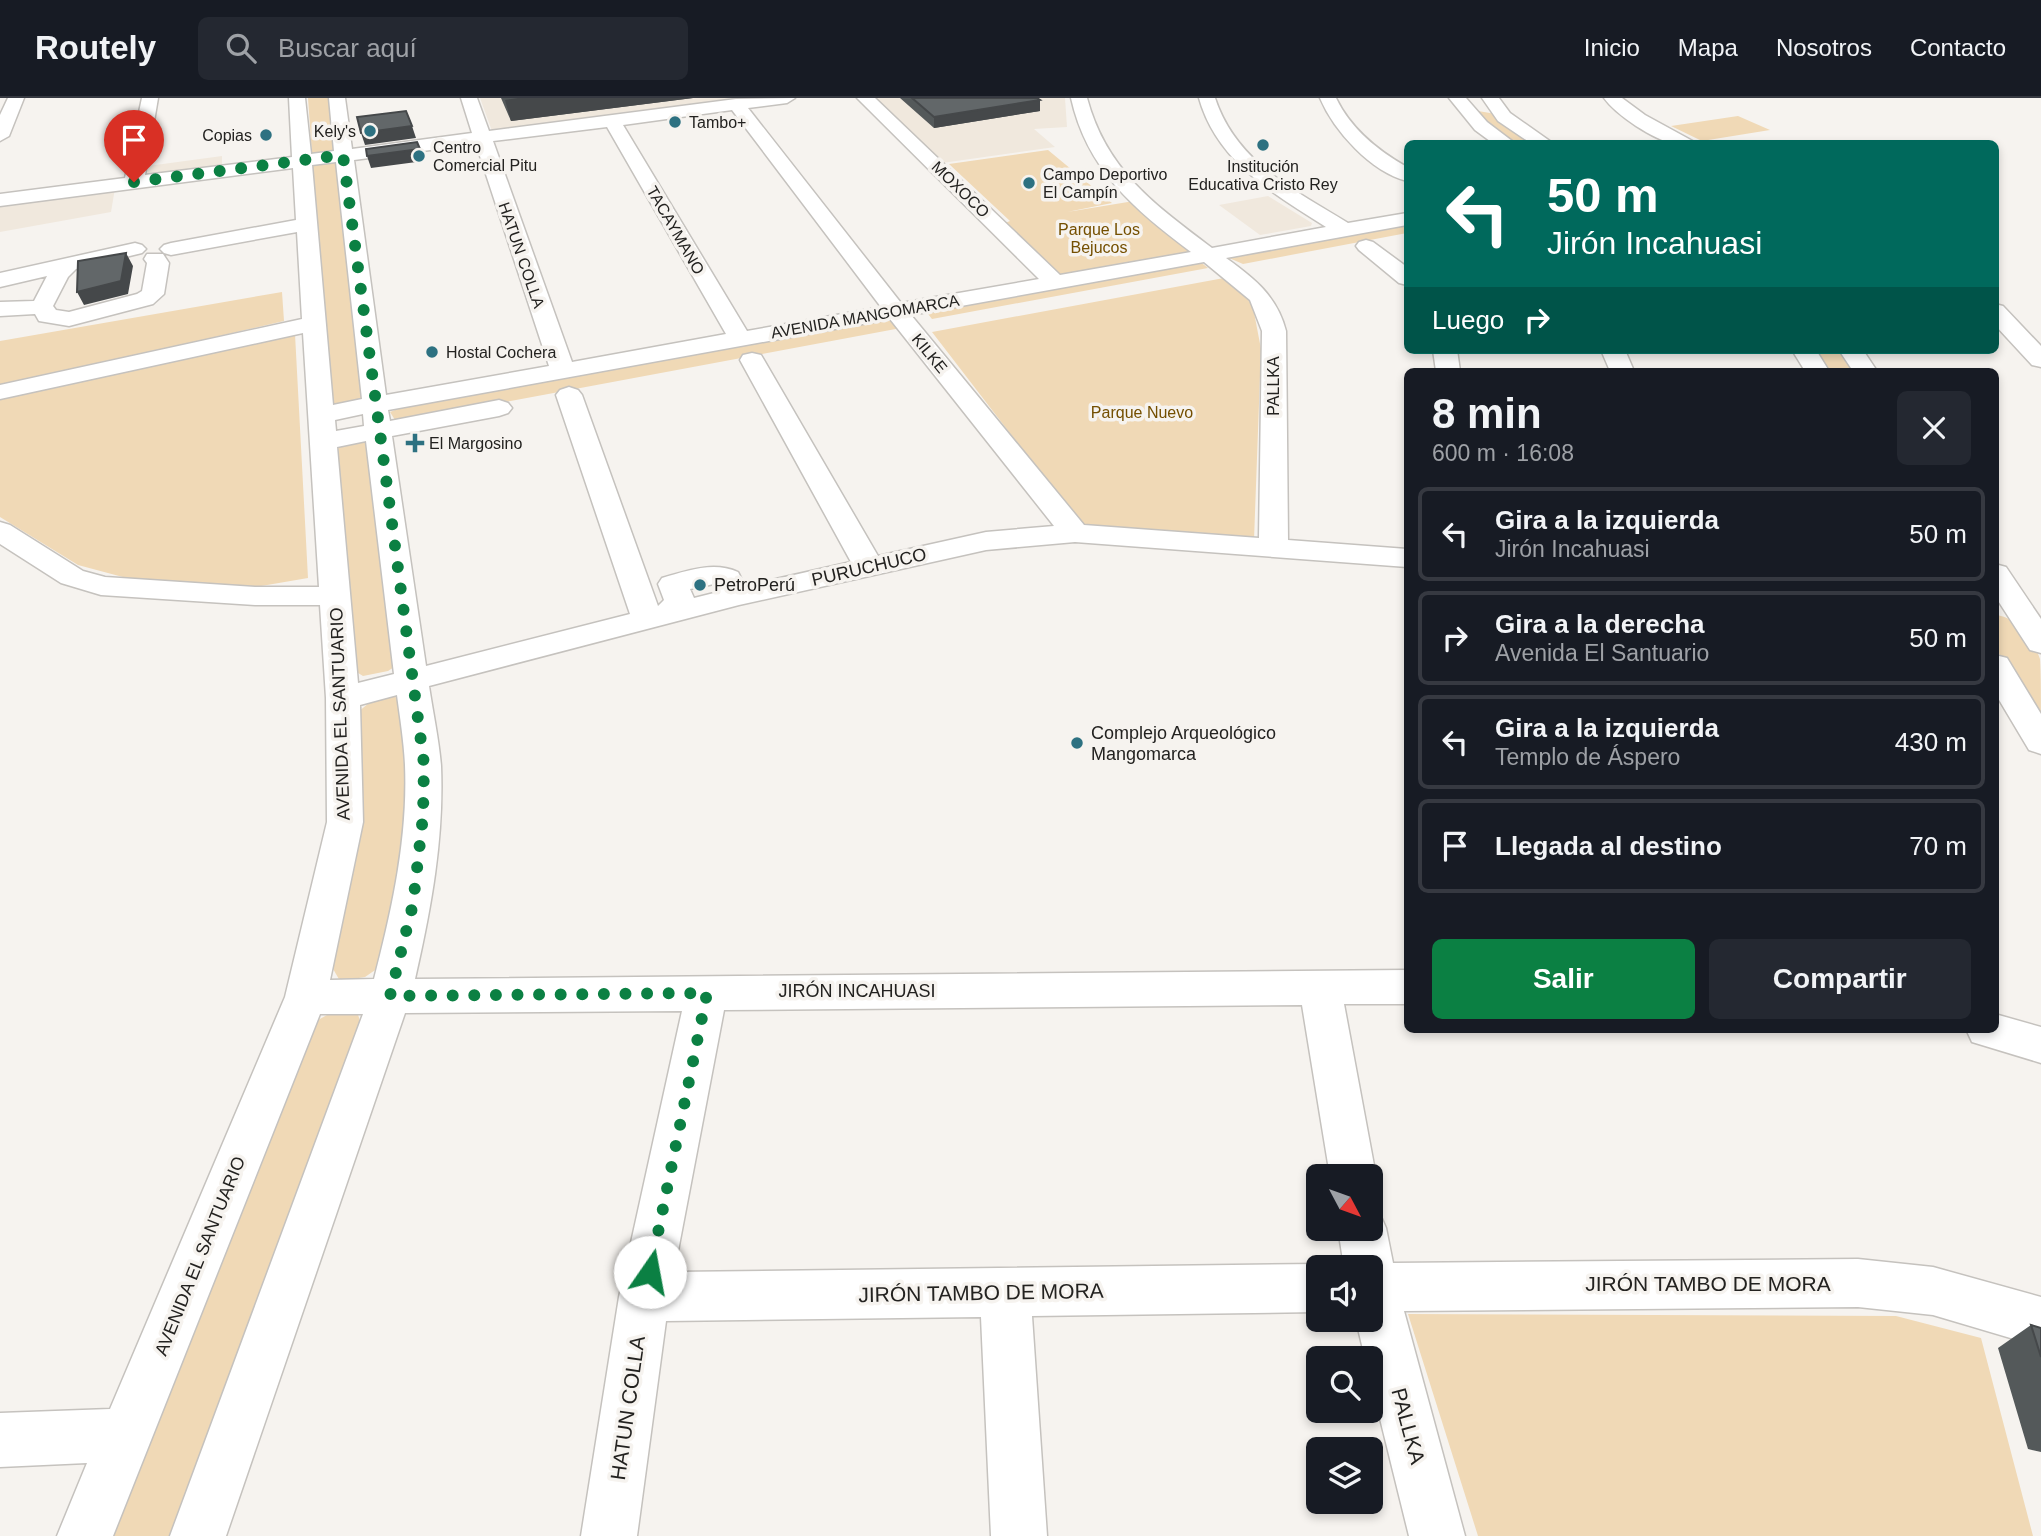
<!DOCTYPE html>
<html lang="es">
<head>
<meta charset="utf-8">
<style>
  :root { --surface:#171b24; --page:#242831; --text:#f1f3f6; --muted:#9ea1a6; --line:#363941; --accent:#0b8043 }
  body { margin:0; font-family:Helvetica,sans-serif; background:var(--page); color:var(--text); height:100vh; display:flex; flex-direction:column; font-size:26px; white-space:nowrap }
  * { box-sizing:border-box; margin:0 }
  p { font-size:23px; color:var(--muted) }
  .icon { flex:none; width:38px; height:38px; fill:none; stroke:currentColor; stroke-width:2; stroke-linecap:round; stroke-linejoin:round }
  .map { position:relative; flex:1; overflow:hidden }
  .side { position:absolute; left:1404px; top:270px; width:595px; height:665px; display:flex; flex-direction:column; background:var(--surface); border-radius:10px; box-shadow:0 4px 10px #0003 }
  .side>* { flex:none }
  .hud { position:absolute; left:1404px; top:42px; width:595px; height:214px; border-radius:10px; box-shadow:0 4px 10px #0003; background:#00695c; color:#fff; overflow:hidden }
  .needle { width:46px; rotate:131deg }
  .buttons { position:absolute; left:1306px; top:1066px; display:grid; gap:14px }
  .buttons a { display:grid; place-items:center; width:77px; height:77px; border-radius:10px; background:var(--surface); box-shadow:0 4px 10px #0003; font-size:35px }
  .pin { position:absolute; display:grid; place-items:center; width:60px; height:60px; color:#fff; margin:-72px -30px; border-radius:50% 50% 50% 0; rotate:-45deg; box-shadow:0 0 7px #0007 }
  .pin .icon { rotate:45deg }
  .me { position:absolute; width:77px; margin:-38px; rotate:12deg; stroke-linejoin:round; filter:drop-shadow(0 0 5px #0008) }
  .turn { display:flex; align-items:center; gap:24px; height:147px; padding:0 28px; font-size:32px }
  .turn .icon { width:91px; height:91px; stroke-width:2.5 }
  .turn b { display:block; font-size:49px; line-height:60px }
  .then { display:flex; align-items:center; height:66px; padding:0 28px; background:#0003; gap:14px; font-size:26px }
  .round { display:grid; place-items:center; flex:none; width:74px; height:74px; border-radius:10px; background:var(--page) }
  .overview { display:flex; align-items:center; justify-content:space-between; height:119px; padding:0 28px }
  h1 { font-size:42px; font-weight:600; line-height:52px }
  .action { display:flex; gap:14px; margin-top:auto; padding:14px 28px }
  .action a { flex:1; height:80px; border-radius:10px; background:var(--accent); color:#fff; font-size:28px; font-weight:600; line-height:80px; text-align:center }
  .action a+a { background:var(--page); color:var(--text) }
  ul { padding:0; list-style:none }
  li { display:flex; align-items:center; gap:21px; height:94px; margin:0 14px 10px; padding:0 14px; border:4px solid var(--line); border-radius:10px }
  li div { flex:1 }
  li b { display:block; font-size:26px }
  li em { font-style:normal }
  header { display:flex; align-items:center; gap:42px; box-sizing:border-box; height:98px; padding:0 35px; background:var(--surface); border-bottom:2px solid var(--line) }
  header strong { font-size:33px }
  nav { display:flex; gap:38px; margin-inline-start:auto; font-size:24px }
  .search { width:490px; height:63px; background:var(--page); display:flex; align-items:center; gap:18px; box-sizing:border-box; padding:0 24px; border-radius:10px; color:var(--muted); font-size:26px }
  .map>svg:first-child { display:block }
  .built { fill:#f0e8dd }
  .green { fill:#f0d9b6 }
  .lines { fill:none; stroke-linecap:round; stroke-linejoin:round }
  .minor-casing { stroke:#c5c2be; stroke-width:3 }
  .minor { fill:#fff; fill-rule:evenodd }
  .wall { fill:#54595a }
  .shaded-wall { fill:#45484a }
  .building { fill:#626769; stroke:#45484a; stroke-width:2 }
  .route { stroke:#0b8043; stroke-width:12; stroke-dasharray:0 21.6 }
  .poi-dot { fill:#2d7181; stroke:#f6f3ef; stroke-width:2.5 }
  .labels { text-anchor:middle; stroke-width:7; stroke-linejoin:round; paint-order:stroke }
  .far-poi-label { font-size:16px; fill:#232220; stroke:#f6f3ef; text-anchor:start }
  .far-street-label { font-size:16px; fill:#232220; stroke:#f6f3ef }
  .far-park-label { font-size:16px; fill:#744f01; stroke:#f6f3ef }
  .street-label { font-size:18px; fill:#232220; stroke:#f6f3ef }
  .poi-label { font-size:18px; fill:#232220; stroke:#f6f3ef; text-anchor:start }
  .near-street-label { font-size:21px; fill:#232220; stroke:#f6f3ef }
</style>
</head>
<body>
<header>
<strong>Routely</strong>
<div class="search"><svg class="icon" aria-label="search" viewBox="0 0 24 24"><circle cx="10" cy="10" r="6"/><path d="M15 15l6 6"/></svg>Buscar aquí</div>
<nav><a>Inicio</a><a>Mapa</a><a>Nosotros</a><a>Contacto</a></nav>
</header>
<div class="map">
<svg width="2041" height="1438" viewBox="0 0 2041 1438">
  <rect width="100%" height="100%" fill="#f6f3ef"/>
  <path class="built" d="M480 0H752L492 33Z
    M874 0H1065L1067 29 1034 31 1055 49 942 65Z
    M222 58V68L147 78 148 68Z
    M115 90 111 114 0 134V106Z
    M1268 98 1312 125 1311 128 1260 137 1219 107Z"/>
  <path class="green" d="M308 0H329L335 53 312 57Z
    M1478 13 1496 16 1537 45H1514L1475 16Z
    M1738 18 1770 32 1702 43 1671 28Z
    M1048 52 1112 105 1067 114 1134 103 1193 153 1191 157 1064 178 1054 177 1005 125 1010 123 949 66Z
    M334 62 340 64 365 302 340 310 333 307 311 66Z
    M1407 125V135L1243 166 1229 160 1233 157Z
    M1198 162 1208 170 932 221 924 211Z
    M1224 180 1246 197 1253 209 1261 251 1254 442 1083 430 932 234Z
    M282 194 284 223 0 289V243Z
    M895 219 901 230 404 323 395 322 390 314 405 308Z
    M295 236 308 480 249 490 134 482 78 467 0 419V302Z
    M1812 252H1840L1854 273H1826Z
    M364 341 371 346 397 567 388 573 363 578 350 570 338 349 348 343Z
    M1995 517C2016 518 2034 542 2040 561 2041 575 2041 607 2041 623L1995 549Z
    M392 598 404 602 409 709 406 764 381 868 365 879 340 883 332 869 356 763 361 719 358 614 369 605Z
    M357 913 362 930 175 1438H110L311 926 327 917Z
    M1408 1216 1896 1218 1981 1240 2033 1438H1478Z"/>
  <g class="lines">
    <defs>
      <path id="minor" d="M8 0H24L9 38 0 43V17Z
        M142 0H158L145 77 292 59 289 0H305L311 56 334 53 329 0H345L352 51 472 35 461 0H477L489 33 736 1 795 0 787 5 748 10 901 205 1039 181 857 0H875L1060 177 1191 154C1134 111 1087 72 1071 0H1087C1106 72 1155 107 1212 150L1326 129C1273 95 1217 64 1199 0H1215C1236 64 1294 92 1348 125L1407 115V127L1226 160C1254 180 1277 198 1286 233L1288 442 1407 451V469L1075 444 986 452 739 507 429 588C433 615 439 642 441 668 444 741 431 811 415 881L1407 872V906H1344L1376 1078 1370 1091V1078H1330L1302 907 724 912 674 1174 1318 1166 1326 1169H1318V1214L1032 1218 1047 1438H991L981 1219 666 1223 637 1438H581L619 1199 682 913 405 915 226 1438H170L363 916H320L113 1438H57L87 1365 0 1369V1315L110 1311 285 899 327 724 326 600 320 507H255L101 497 61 485 0 446V424L10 427 83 473 105 479 255 489H319L303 235 0 301V287L302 221 297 134 171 157 164 155 160 151 164 147 171 145 296 122 293 70 0 108V96L125 80ZM732 12 881 209 747 233 623 27ZM607 29 726 236 572 264 493 43ZM476 46 549 268 386 297 354 62ZM336 64 362 301 333 307 312 67ZM1204 164 1250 202 1262 233 1259 440 1084 427 911 217ZM890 221 1054 428 986 434 878 458 764 262 761 257 752 255 743 257 740 262 851 464 745 488 738 474C713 463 687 473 662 480L658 486 664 502 658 508 582 297 578 292 569 289 560 292 556 297 630 516 426 568 392 338 499 318 508 315 512 310 508 305 499 302 390 323 388 312ZM363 316 364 328 336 333 335 322ZM366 343 394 576 358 585 337 349ZM714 486 718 494 694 500 690 491ZM397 597C400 620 404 644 405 667 408 740 392 811 374 881L330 882 363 724 360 607Z
        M1320 0H1336C1351 31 1377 52 1407 69V83C1371 74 1334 33 1320 0Z
        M1449 0H1466L1487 24 1516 46H1494L1475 32Z
        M1482 0H1499L1510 15 1554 46H1532L1498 23Z
        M1604 0H1622L1645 17 1698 46C1690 46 1682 47 1675 46 1654 42 1616 17 1604 0Z
        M1366 142 1373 144 1407 169V187L1399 185 1359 152 1356 148 1359 144Z
        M135 145 142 147 146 151 142 155 76 171 68 179 53 208 56 212 69 214 137 196 142 193 147 165 144 161 147 156H163L169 165 164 196 153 206 69 228 39 223 35 216 0 218V204L34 203 47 178 0 189V175Z
        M1995 206 2003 208 2041 248V269L2032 267 1995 227Z
        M1433 252H1457L1460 273H1436Z
        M1601 252H1625L1634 273H1610Z
        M1792 252H1816L1829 273H1805Z
        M1839 252H1863L1877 273H1853Z
        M1995 466 2006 469 2041 521V555L2030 552 1995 498Z
        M1995 557 2007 560 2041 616V656L2029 652 1995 595Z
        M1995 916 2041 929V965L1972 944 1966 931H1995Z
        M1370 1111 1379 1114 1386 1130 1393 1165 1858 1161 1933 1169 2041 1199V1249L1933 1217 1858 1209 1404 1213 1465 1438H1409L1370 1280V1260H1365L1356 1222H1370V1169H1344L1338 1130H1370Z"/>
    </defs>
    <use href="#minor" class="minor-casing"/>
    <use href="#minor" class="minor"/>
  </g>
  <path class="wall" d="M501 0H693L511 23Z
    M900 0H1037L1040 13 934 30Z
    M2031 1227 2041 1230V1354L2028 1351 1998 1250Z"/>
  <path class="shaded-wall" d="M518 0H693L511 23 505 2Z
    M1040 2V13L934 30V19Z
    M412 28 416 40 365 47 361 35Z
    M420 51 424 63 371 70 367 58Z
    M126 155 133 168 128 196 84 207 77 194Z"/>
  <path class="building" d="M912 0H1037L1040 2 934 19Z
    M406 13 412 28 361 35 357 19Z
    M417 44 420 51 367 58 366 51Z
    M126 155 121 183 77 194 78 163Z
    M2031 1227 2041 1230V1259Z"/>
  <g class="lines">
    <path class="route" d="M134 84 343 57 424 666 423 718 413 806 390 898 707 895 650 1174"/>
  </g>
  <g class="poi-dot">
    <circle cx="675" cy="24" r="7"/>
    <circle cx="370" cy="33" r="7"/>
    <circle cx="266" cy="37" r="7"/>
    <circle cx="1263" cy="47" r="7"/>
    <circle cx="419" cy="58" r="7"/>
    <circle cx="1029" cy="85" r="7"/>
    <circle cx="432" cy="254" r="7"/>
    <path d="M411.5 334.5h7v7h7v7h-7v7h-7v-7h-7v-7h7z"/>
    <circle cx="700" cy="487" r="7"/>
    <circle cx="1077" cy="645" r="7"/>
  </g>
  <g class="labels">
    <g class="far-poi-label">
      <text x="689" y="30">Tambo+</text>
      <text x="356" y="39" text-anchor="end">Kely's</text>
      <text x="252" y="43" text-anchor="end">Copias</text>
      <text x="433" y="55">Centro<tspan x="433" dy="18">Comercial Pitu</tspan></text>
      <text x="1263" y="74" text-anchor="middle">Institución<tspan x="1263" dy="18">Educativa Cristo Rey</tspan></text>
      <text x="1043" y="82">Campo Deportivo<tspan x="1043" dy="18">El Campín</tspan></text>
      <text x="446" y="260">Hostal Cochera</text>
      <text x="429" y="351">El Margosino</text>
    </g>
    <g class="far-street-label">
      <text transform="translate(961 91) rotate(44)" y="6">MOXOCO</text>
      <text transform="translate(676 132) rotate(60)" y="6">TACAYMANO</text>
      <text transform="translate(522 157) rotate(71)" y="6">HATUN COLLA</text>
      <text transform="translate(865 218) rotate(-10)" y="6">AVENIDA MANGOMARCA</text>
      <text transform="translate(930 255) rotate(51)" y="6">KILKE</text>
      <text transform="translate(1273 288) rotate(-90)" y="6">PALLKA</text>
    </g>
    <g class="far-park-label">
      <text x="1099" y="137">Parque Los<tspan x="1099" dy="18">Bejucos</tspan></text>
      <text x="1142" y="320">Parque Nuevo</text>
    </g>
    <g class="street-label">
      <text transform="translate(869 469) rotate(-13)" y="6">PURUCHUCO</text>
      <text transform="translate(340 616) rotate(-92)" y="6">AVENIDA EL SANTUARIO</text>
      <text x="857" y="899">JIRÓN INCAHUASI</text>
      <text transform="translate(200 1158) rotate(-68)" y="6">AVENIDA EL SANTUARIO</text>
    </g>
    <g class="poi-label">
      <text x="714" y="493">PetroPerú</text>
      <text x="1091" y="641">Complejo Arqueológico<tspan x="1091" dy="21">Mangomarca</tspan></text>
    </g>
    <g class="near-street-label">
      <text x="1708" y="1193">JIRÓN TAMBO DE MORA</text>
      <text transform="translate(981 1195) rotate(-1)" y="7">JIRÓN TAMBO DE MORA</text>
      <text transform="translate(628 1310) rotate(-82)" y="7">HATUN COLLA</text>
      <text transform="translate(1408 1328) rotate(75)" y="7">PALLKA</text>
    </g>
  </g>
</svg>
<div class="buttons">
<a><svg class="needle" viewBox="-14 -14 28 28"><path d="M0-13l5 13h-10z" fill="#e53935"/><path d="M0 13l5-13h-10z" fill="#9ea1a6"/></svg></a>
<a><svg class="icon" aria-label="sound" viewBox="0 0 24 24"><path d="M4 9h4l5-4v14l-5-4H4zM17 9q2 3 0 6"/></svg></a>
<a><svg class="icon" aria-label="search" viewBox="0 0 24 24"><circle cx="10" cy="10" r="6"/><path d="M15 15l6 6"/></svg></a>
<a><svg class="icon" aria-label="layers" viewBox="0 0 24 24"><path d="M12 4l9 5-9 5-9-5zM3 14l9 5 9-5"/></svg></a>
</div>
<div class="pin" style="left:134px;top:84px;background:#d93025"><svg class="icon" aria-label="arrive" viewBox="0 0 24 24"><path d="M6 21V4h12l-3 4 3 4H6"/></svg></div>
<svg class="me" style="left:650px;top:1174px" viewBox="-20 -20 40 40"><circle r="19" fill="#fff"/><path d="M0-13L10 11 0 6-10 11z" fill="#0b8043"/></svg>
<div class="hud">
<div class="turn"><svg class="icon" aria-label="left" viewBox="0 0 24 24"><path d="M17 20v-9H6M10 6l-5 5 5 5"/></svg><div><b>50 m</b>Jirón Incahuasi</div></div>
<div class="then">Luego<svg class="icon" aria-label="right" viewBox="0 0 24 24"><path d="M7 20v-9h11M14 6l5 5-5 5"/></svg></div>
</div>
<section class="side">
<div class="overview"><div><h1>8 min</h1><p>600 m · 16:08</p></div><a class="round"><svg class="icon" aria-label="close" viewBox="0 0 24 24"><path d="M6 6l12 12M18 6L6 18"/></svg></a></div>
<ul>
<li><svg class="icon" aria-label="left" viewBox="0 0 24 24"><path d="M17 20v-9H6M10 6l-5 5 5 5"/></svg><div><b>Gira a la izquierda</b><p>Jirón Incahuasi</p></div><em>50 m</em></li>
<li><svg class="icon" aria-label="right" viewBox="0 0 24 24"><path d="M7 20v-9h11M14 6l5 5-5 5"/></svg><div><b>Gira a la derecha</b><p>Avenida El Santuario</p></div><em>50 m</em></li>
<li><svg class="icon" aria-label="left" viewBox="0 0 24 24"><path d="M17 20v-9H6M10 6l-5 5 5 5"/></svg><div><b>Gira a la izquierda</b><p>Templo de Áspero</p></div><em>430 m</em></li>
<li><svg class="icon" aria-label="arrive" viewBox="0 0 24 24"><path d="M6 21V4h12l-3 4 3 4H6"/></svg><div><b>Llegada al destino</b></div><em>70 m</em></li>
</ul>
<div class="action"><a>Salir</a><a>Compartir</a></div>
</section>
</div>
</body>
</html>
